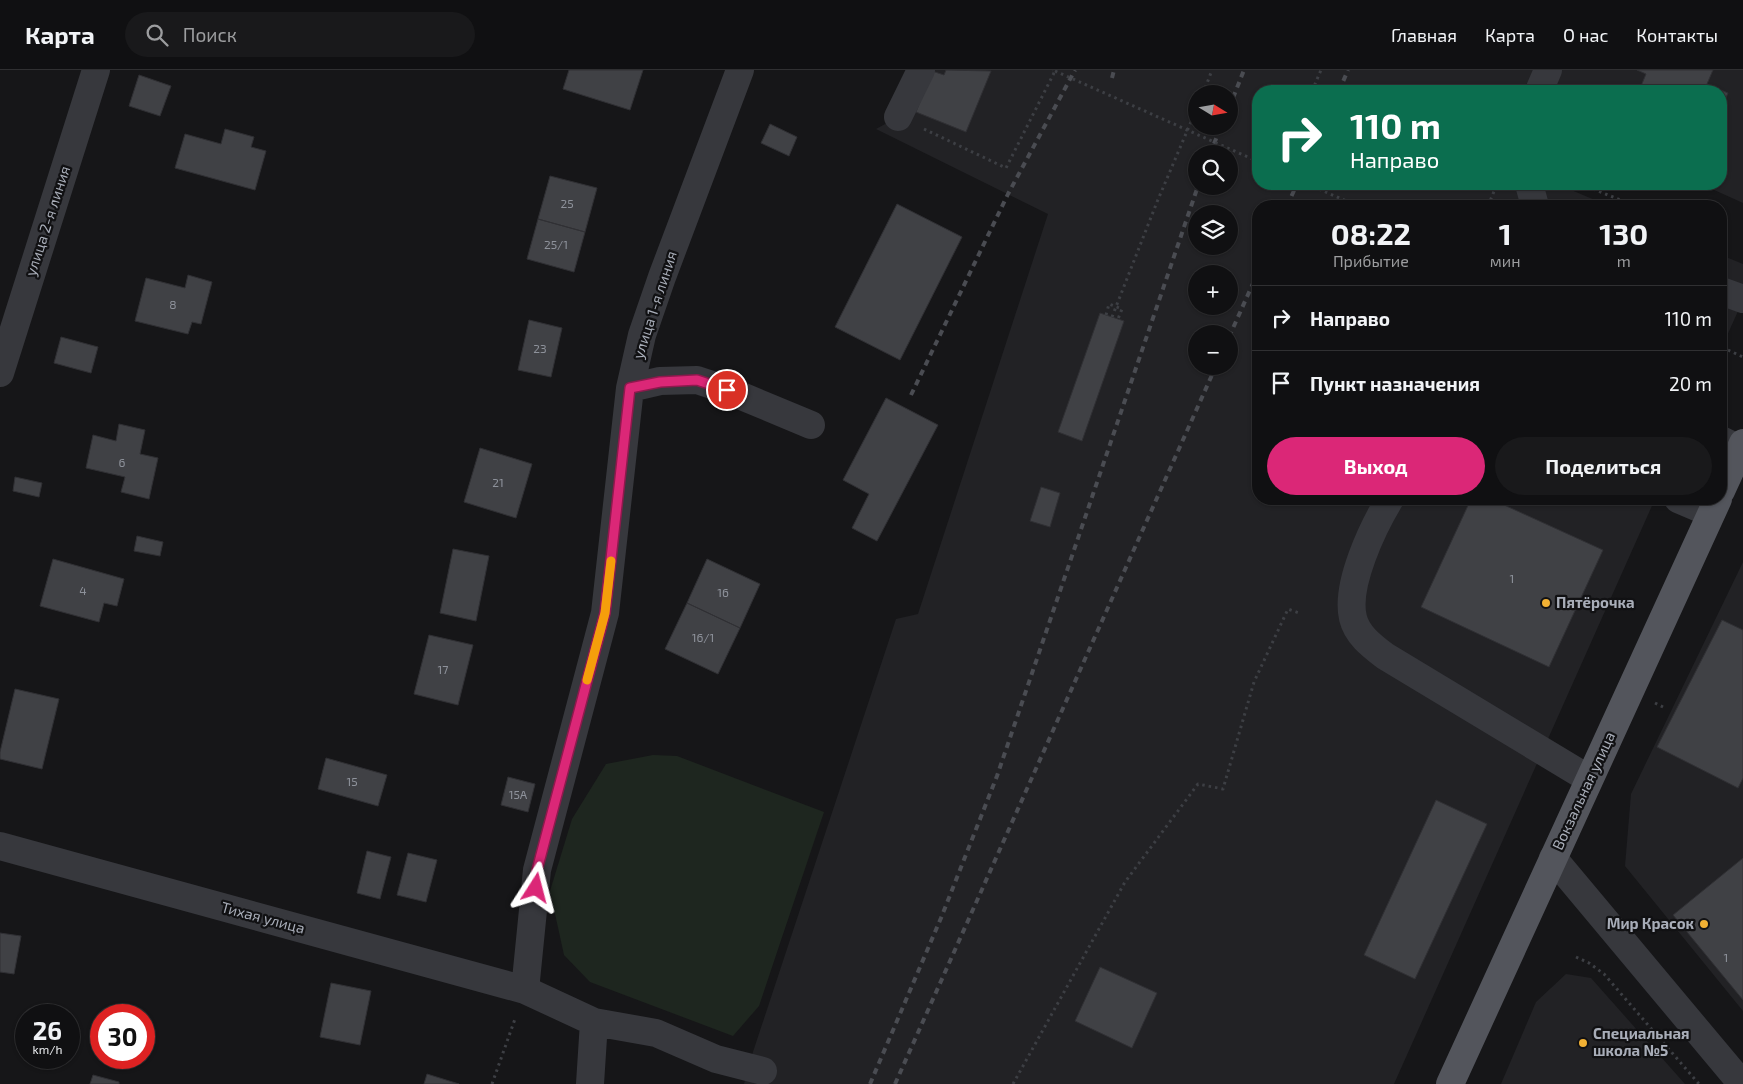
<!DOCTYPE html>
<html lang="ru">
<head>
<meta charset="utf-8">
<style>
  :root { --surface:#101012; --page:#19191b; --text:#f1f3f6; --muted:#9c9d9f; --line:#303032; --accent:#db2777 }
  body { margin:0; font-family:"Exo 2",sans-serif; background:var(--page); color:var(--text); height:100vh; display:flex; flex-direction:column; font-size:19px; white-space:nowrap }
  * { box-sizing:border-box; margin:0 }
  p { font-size:16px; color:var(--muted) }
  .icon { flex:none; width:28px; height:28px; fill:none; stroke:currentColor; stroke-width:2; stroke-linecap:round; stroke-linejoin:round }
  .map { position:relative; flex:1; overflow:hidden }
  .sheet { position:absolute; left:1252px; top:130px; width:475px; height:305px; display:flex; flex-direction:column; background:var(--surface); border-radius:20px; box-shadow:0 1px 4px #0004,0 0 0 1px var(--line) }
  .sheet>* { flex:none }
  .guide { position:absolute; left:1252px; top:15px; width:475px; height:105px; border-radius:20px; box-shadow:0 1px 4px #0004,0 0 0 1px var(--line); background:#0b6e4f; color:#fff; overflow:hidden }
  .needle { width:32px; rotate:101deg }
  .tools { position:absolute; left:1188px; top:15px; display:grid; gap:10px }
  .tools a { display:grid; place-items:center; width:50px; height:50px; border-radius:50%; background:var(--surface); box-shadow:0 1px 4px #0004,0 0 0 1px var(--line); font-size:25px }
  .speed { position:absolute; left:15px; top:934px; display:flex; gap:10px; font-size:25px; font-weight:700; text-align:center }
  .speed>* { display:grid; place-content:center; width:65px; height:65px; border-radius:50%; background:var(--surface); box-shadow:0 1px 4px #0004,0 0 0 1px var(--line); line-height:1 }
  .speed small { font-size:12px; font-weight:400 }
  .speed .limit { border:8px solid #d22; background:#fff; color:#111 }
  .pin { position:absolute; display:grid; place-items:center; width:42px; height:42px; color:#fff; margin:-21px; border:2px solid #fff; border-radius:50%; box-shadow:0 1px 5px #0007 }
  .me { position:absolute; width:55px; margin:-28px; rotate:9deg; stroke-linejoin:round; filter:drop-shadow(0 0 4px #0008) }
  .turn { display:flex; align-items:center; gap:18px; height:105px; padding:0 15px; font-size:22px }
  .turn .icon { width:65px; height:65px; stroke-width:2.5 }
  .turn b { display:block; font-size:35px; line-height:42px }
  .eta { display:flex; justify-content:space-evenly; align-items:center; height:85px; text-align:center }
  .eta b { font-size:30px; font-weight:700; line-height:35px }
  .primary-button { display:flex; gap:10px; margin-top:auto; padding:10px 15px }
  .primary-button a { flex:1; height:58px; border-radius:30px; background:var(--accent); color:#fff; font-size:20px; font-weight:700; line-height:58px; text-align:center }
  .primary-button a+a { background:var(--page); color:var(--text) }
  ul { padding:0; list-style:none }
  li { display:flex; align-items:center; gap:15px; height:65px; padding:0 15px; border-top:1px solid var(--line) }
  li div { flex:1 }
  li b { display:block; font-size:19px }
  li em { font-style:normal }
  header { display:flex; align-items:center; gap:30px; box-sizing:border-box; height:70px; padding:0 25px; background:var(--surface); border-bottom:1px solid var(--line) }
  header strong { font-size:24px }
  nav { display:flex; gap:28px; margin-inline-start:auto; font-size:18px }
  .search { width:350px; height:45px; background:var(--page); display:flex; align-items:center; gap:12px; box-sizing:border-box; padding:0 18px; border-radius:28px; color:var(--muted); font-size:19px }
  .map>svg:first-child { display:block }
  .built { fill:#222225; fill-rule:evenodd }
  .green { fill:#1e261f }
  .building { fill:#404145; stroke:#303034 }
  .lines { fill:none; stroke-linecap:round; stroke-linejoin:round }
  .path { stroke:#3d3f44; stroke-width:3; stroke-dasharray:2.5 4; stroke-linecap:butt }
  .minor { stroke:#37383d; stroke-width:28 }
  .major { stroke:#53555c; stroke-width:28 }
  .rail { stroke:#4a4c52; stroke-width:4; stroke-dasharray:6 5; stroke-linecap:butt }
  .path-bridge { stroke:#3d3f44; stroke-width:3; stroke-dasharray:2.5 4; stroke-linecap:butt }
  .route-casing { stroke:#8e194d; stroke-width:12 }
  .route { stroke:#db2777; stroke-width:9 }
  .slow { stroke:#f59e0b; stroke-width:9 }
  .poi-dot { fill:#f2b134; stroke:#111113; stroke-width:2 }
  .labels { text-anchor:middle; stroke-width:4.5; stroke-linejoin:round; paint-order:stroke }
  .number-label { font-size:12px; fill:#8e929b }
  .street-label { font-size:15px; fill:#a8adb8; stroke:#111113 }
  .poi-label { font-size:15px; font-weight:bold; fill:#a8adb8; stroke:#111113; text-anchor:start }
</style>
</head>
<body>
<header>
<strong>Карта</strong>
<div class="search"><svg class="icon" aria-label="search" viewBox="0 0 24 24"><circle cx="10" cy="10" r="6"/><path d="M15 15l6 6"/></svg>Поиск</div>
<nav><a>Главная</a><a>Карта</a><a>О нас</a><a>Контакты</a></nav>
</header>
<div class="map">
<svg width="1743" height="1014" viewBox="0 0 1743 1014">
  <rect width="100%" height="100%" fill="#161618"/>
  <path class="built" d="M921 0H1743V133L1701 114H1721V21H1540L1527 13 1524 21H1259V114H1557L1609 136H1259V429H1655L1394 1014H744L750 991 896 549 918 544 1048 144 876 59 898 47ZM1196 24H1229V56H1196ZM1196 84H1229V116H1196ZM1196 144H1229V176H1196ZM1196 204H1229V236H1196ZM1196 264H1229V296H1196Z
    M1721 185 1743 194V230L1721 279Z
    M1743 492V941L1625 796 1631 724Z
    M1566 904 1591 908 1685 1014H1501L1536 932Z"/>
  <path class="green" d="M653 685 677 686 824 742 759 936 733 966 590 912 564 885 550 821 572 749 606 694Z"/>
  <path class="building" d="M569 0H643L630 40 563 19Z
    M946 0 991 1 966 62 916 42 932 1 944 5Z
    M1637 0H1713L1707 14 1728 23 1721 39V21H1639L1646 4Z
    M139 5 171 16 160 46 129 36Z
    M770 54 797 67 789 86 761 73Z
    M225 59 254 67 251 77 266 81 255 120 175 98 185 64 221 74Z
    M550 106 597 118 585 162 538 149Z
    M897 134 962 167 900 290 835 257Z
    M538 149 585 162 574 202 527 189Z
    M188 205 212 212 201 254 192 252 188 264 135 251 146 208 185 218Z
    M1100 243 1124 251 1082 371 1058 362Z
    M529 250 562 258 551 307 518 300Z
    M61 267 98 277 91 303 54 293Z
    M886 328 938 355 877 471 852 458 869 424 843 410Z
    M119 354 145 360 140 384 158 388 149 429 121 422 125 407 86 398 93 365 116 371Z
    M480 378 532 394 516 448 464 432Z
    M15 407 42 413 39 427 13 421Z
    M1041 417 1060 423 1050 457 1030 451Z
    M1471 429H1491L1603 480 1549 597 1421 537Z
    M137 466 163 472 160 486 134 481Z
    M453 479 489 486 476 551 440 543Z
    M53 489 124 509 117 536 104 533 99 552 40 536Z
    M707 489 760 514 740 558 687 533Z
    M687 533 740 558 718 604 665 579Z
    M1722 550 1743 560V708L1738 718 1657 677Z
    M429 565 473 575 458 635 414 624Z
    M15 619 59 629 42 699 0 689V682Z
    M326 688 387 705 378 736 318 719Z
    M508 707 535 714 528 742 501 735Z
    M1436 730 1487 754 1415 909 1364 885Z
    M367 781 391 787 380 829 357 823Z
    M408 783 437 790 426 832 397 825Z
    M1743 788V930L1673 845Z
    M0 863 21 866 14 904 0 902Z
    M1100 897 1157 923 1132 978 1075 951Z
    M331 913 371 921 360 975 320 967Z
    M427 1004 459 1014H424Z
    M93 1005 119 1012V1014H90Z"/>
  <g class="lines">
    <path class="path" d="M1312 21 1321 0
      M1203 24 1212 0
      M924 59 1006 98 1055 1 1053 0
      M1307 114 1358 136
      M1581 114 1635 136
      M1488 136 1497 114
      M1106 245 1109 234 1122 239 1118 249
      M1112 247 1157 132 1196 40
      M1728 280 1743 287
      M1655 633 1663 637
      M1576 887 1589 893 1604 904 1699 1014
      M492 1014 515 949
      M1013 1014 1125 812 1198 714 1223 719 1254 612 1288 539 1299 543"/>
    <path class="minor" d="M1539 21 1548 0
      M898 47 921 0
      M1529 114 1535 136
      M1721 221 1743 229
      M0 303 96 0
      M630 318 660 311 697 310 727 320 811 355
      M1721 370 1740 379
      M1390 429C1373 457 1345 515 1353 548 1357 565 1372 576 1385 586L1589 709
      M1678 429 1711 443
      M0 776 525 920 594 952 656 963 716 989 763 1001
      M1553 788 1742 1014
      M525 920 537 800 605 543 630 318 642 265 662 207 740 0
      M590 1014 594 952"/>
    <path class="major" d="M1721 421 1743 373
      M1450 1014 1718 429"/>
    <path class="rail" d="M1112 8 1114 0
      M1339 21 1348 0
      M1229 38 1244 0
      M1210 84 1221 56
      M1287 136 1297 114
      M1229 267 1259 200
      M911 325 1008 124 1075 0
      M870 1014 941 848 997 706 1198 116
      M895 1014 1216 296"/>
    <path class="path-bridge" d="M1055 1 1259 92"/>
  </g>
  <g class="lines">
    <defs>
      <path id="route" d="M536 818 537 800 605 543 630 318 660 312 697 310 727 320"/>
    </defs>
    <use href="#route" class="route-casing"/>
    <use href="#route" class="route"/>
    <path class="slow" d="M587 610 605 543 611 491"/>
  </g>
  <g class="poi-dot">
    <circle cx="1546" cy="533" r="5"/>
    <circle cx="1704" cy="854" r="5"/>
    <circle cx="1583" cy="973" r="5"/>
  </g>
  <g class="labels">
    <g class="number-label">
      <text x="567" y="138">25</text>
      <text x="556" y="179">25/1</text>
      <text x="173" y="239">8</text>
      <text x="540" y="283">23</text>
      <text x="122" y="397">6</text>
      <text x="498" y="417">21</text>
      <text x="1512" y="513">1</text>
      <text x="83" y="525">4</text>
      <text x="723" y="527">16</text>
      <text x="703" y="572">16/1</text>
      <text x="443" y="604">17</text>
      <text x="352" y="716">15</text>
      <text x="518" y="729">15А</text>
      <text x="1726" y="892">1</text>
    </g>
    <g class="street-label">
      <text transform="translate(48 151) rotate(-72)" y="5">улица 2-я линия</text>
      <text transform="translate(655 235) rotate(-72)" y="5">улица 1-я линия</text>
      <text transform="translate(1584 721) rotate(-65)" y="5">Вокзальная улица</text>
      <text transform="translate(263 848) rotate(15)" y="5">Тихая улица</text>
    </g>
    <g class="poi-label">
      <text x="1556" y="538">Пятёрочка</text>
      <text x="1694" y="859" text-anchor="end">Мир Красок</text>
      <text x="1593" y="969">Специальная<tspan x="1593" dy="17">школа №5</tspan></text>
    </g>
  </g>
</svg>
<div class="tools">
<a><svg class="needle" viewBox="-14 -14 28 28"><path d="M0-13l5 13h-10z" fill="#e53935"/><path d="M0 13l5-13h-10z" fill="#9c9d9f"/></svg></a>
<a><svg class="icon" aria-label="search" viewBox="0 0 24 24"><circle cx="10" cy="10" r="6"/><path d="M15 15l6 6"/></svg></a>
<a><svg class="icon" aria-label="layers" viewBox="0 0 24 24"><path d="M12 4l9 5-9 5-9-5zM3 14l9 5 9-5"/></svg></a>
<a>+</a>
<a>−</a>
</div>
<div class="speed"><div>26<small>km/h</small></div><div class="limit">30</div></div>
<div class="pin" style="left:727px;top:320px;background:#d93025"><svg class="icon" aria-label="arrive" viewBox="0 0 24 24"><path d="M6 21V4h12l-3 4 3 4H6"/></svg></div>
<svg class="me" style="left:536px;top:818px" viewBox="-20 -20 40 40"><path d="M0-17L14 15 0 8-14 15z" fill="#db2777" stroke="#fff" stroke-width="4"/></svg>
<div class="guide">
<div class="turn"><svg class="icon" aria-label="right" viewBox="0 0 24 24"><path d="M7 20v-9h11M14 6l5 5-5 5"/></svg><div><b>110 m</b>Направо</div></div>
</div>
<section class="sheet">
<div class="eta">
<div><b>08:22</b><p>Прибытие</p></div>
<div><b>1</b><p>мин</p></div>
<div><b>130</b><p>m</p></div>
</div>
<ul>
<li><svg class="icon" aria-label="right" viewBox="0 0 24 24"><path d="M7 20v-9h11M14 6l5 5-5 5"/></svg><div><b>Направо</b></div><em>110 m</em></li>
<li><svg class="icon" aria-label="arrive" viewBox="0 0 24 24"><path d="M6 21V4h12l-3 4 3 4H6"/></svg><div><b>Пункт назначения</b></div><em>20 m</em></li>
</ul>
<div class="primary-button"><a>Выход</a><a>Поделиться</a></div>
</section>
</div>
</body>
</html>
